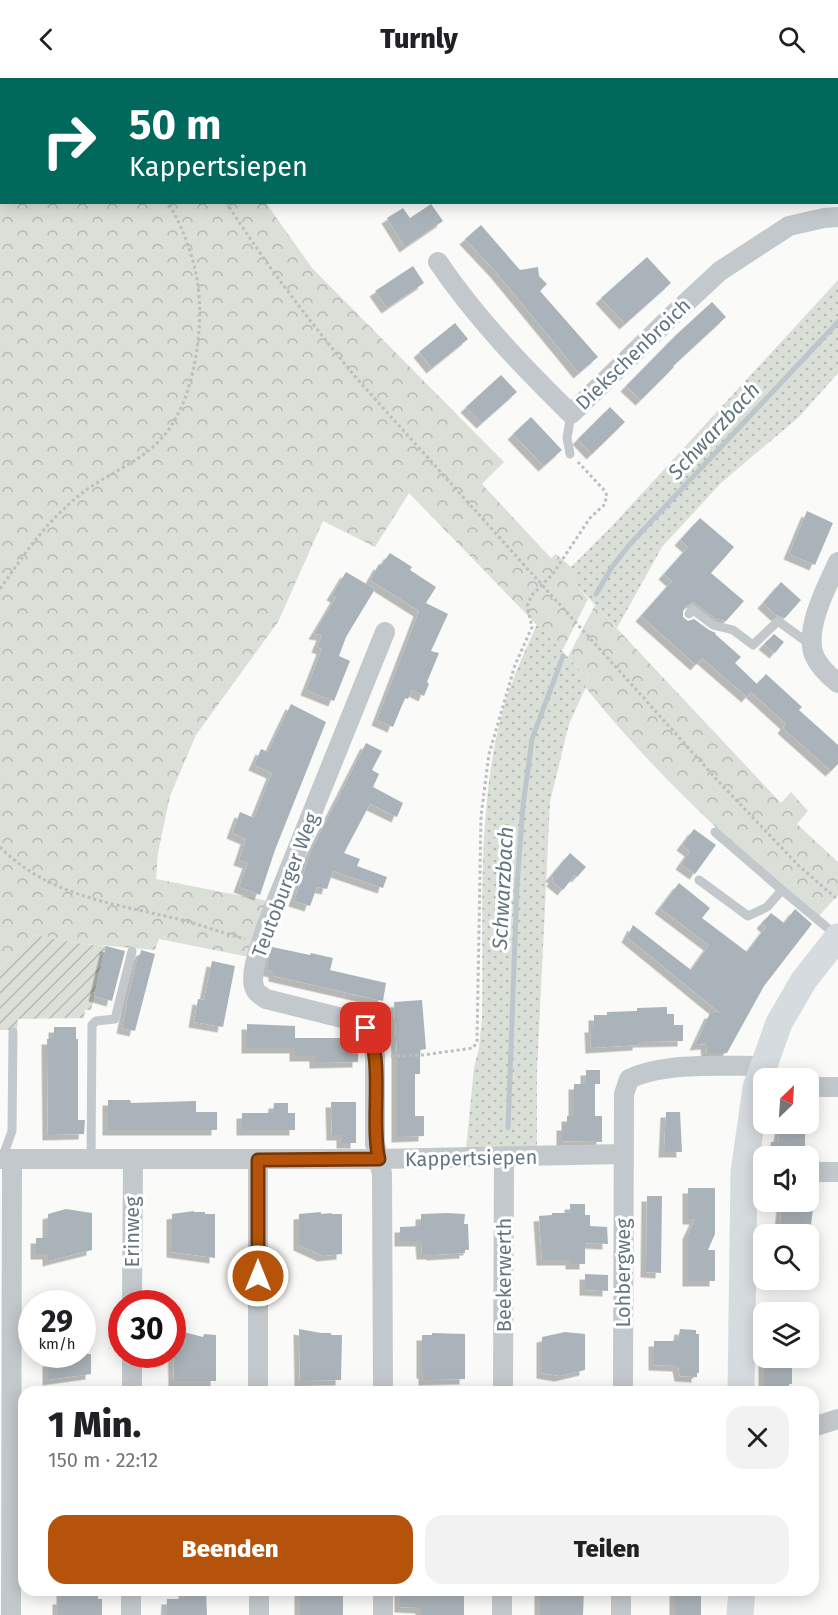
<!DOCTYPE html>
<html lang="de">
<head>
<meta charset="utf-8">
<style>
  :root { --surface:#fff; --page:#f2f2f2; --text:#202124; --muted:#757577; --accent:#b45309 }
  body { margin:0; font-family:"Fira Sans",sans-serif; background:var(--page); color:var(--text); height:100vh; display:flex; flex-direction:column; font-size:22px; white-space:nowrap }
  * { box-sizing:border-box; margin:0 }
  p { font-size:20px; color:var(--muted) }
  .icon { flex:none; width:33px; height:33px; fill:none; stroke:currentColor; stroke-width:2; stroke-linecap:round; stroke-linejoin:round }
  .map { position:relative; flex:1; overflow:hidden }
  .details { position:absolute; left:18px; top:1308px; width:801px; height:210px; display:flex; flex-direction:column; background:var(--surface); border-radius:18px; box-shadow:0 3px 15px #0003 }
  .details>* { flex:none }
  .hud { position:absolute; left:0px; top:0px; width:838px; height:126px; box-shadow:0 3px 15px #0003; background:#00695c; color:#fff; overflow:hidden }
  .needle { width:39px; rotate:25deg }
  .buttons { position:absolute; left:753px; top:990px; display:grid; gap:12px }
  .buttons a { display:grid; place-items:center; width:66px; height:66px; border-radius:12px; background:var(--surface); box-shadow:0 3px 15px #0003; font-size:30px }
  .speed { position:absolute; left:18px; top:1212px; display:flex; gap:12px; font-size:30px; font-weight:700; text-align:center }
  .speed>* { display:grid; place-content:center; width:78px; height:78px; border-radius:50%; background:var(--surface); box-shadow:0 3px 15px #0003; line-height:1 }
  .speed small { font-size:15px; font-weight:400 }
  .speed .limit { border:9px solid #d22; background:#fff; color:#111 }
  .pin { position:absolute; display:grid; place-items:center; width:51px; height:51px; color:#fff; margin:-26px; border-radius:12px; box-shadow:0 3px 9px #0006 }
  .me { position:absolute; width:66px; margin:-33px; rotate:0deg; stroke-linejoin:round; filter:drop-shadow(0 0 4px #0008) }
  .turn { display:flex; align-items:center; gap:21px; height:126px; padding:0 30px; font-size:27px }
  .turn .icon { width:78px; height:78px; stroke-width:2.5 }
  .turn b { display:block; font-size:42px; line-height:51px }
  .round { display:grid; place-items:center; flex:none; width:63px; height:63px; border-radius:18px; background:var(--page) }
  .head { display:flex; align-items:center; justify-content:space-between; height:102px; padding:0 30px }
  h1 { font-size:36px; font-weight:800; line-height:45px }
  .cta { display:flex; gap:12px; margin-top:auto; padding:12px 30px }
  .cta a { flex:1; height:69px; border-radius:18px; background:var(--accent); color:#fff; font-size:24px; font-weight:800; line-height:69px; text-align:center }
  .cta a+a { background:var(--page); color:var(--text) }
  header { display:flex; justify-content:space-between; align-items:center; height:78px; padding:0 30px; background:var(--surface); font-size:27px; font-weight:800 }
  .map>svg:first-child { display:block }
  .grass { fill:url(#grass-dots) }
  .forest { fill:url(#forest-crowns) }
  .garden { fill:url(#garden-furrows) }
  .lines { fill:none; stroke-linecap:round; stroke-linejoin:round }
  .stream { stroke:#bbc7cb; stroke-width:5 }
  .building { fill:#aab3b9; filter:url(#shadow) }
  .path { stroke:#bbbfc2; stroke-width:3; stroke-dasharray:3 3; stroke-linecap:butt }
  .lane { stroke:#c3c8cc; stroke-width:9 }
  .street { stroke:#c3c8cc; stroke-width:20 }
  .secondary { stroke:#d6dbdf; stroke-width:27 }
  .route-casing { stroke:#753606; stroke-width:15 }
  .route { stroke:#b45309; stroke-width:10 }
  .labels { text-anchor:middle; stroke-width:6; stroke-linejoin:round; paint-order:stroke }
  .street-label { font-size:20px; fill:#657683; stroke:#fff }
  .water-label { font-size:21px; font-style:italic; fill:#60757c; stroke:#fff }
</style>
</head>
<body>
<header><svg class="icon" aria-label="back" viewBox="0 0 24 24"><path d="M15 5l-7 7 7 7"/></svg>Turnly<svg class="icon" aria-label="search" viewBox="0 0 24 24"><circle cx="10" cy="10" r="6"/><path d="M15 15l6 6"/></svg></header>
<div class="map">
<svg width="838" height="1537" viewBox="0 0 838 1537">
  <defs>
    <pattern id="grass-dots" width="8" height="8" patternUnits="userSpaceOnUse" patternTransform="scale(1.5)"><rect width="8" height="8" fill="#dadfd7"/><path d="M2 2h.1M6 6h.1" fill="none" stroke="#b4b9b4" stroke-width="1.8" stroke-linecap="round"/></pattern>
    <pattern id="forest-crowns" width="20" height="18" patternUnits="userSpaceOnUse" patternTransform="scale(1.5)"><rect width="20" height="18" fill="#dadfd7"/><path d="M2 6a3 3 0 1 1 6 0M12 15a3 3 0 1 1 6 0" fill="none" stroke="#b4b9b4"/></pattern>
    <pattern id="garden-furrows" width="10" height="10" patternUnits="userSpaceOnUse" patternTransform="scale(1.5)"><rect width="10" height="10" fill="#dadfd7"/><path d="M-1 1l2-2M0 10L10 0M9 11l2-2" fill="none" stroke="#b4b9b4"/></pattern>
    <filter id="shadow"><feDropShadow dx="-5.5" dy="5.5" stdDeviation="0" flood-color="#0004"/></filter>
  </defs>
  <rect width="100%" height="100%" fill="#fafaf8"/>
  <path class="grass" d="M0 0H137L138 1 2 2 1 24Z
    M838 202V295L799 339 721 405 662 469 617 550 576 507 571 489 612 448Z
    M537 546 589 602 569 646 550 724 537 994V1071H466L474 990 479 970 482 940C484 839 476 734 502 635 510 605 524 575 537 546Z"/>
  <path class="forest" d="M0 23 2 124 266 125 312 190 504 384 482 406 551 480 556 476 571 489 576 507 588 521 562 573 409 415 375 469 323 443 278 544 196 657 170 718 158 775 156 801 268 823 249 879 159 861 155 872 76 865 35 857 0 891Z
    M595 527 781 725 791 714 808 733 797 746 838 784V817L818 839C734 769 654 695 585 609L589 602 568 579Z"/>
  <path class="garden" d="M35 857 76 865 106 868 91 932H85L84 940 18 941 17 952H0V891Z"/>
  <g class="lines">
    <path class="stream" d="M494 0 495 2
      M596 516 612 489 630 466 838 244
      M508 1050 517 807 523 728 532 661 563 578"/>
  </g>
  <path class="building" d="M431 126 443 143 405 169 387 140 403 130 410 140Z
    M481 147 520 192 538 189 539 198 547 206 540 213 598 279 579 295 496 194 465 161Z
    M647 179 671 205 625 246 601 220Z
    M413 188 424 205 387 230 375 213Z
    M712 224 726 239 673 288 674 289 641 322 626 308 676 257Z
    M455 245 468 261 432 290 419 274Z
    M501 297 517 314 482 345 466 329Z
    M610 329 625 344 592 376 578 361Z
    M531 339 562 372 544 388 513 356Z
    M807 433 833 445 815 487 789 476Z
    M700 440 734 469 711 495 744 523 726 543 716 541 693 524 686 528 683 533V539L688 543 694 541 709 552 716 555 715 556 741 579 735 585 757 606 766 596 802 629 799 632 838 667V686L831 693 783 650 786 646 751 614 747 619 702 580 696 587 641 538 672 503 664 496 688 469 680 462Z
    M390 475 412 489 410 492 436 509 426 525 448 536 431 573 439 575 427 604 429 606 424 618 412 612 408 621 405 620 393 649 377 642 419 533 370 502 379 486 381 487Z
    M346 494 375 511 346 559 339 578 350 583 334 623 306 612 322 571 317 569 322 557 314 556 336 519 332 517Z
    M781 504 801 522 785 540 776 537 763 525Z
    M774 556 784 564 775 575 764 566Z
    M291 626 326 644 275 772 260 817 239 809 248 785 239 782 246 761 232 755 240 734 254 740 272 695 254 687 261 671 268 674Z
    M366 665 382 673 372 692 379 696 373 709 403 725 397 739 370 726 344 775 360 781 357 788 387 799 383 810 333 793 327 811 317 809 310 828 294 823 311 773Z
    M694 751 716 767 695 796 681 786 690 773 682 767Z
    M570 775 586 789 577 799 575 797 563 812 552 803 554 800 551 798Z
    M679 805 710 830 702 840 747 874 766 849 762 845 771 835 784 845 795 831 812 846 764 908 727 975H707L706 966 695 967 710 935H720L627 859 633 847 691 892 709 867 660 830Z
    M106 868 125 873 112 923 94 918Z
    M272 869 310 877 311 875 333 880 330 892 386 905 383 923 274 898V894L266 892Z
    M141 872 155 876 135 953 122 950 127 927H126L138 877H140Z
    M212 883 235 888 223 949 194 944 198 921 204 922Z
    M422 922 426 971 420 972V996H415V1038H424V1058L397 1059V974L394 924Z
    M667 929V936H674V947H683V963L638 964V967L591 970 590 949H594V937H607V934L637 933V930Z
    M247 946 295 948V960H348V965H358V984L315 985V978H295V964V970H247Z
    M54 949H76V961H78V1042H85L84 1056 48 1057 47 961H54Z
    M586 992H600V1006H586Z
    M574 1006H595V1038H602V1064L562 1063V1047H567V1038H574Z
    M108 1022H130L131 1025 196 1023V1034H217V1052H108Z
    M331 1024H356V1065H342V1057H332Z
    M274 1025H288V1035H295V1052H242V1035H273Z
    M666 1034H680L682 1074H664Z
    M781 1047H805V1078H769L771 1064H778Z
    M688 1110H715V1156L708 1172H715V1203H688V1156L695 1141H688Z
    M647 1118H662L661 1195 646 1194Z
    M570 1126H585V1137H590V1148L607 1149 608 1166 585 1165V1186H571V1182H542L539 1138 552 1137V1135H570Z
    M782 1127 813 1130 810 1156H779Z
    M66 1131 92 1135V1172L48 1183V1176H36V1160H48V1136Z
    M194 1133V1134H205V1136H215V1180L172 1174V1136Z
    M321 1134V1136L332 1135 331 1136H342V1176L323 1178 299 1167V1136Z
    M447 1135 465 1136 464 1146H468L469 1172H465V1175L432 1177V1176H422L421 1163H400V1149L421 1148V1136Z
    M585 1196 608 1197V1213L585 1212Z
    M299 1251 321 1255H331V1257H342L341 1302 300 1303Z
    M680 1251 696 1252V1256H699V1295H697V1299L680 1298 678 1288 654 1287V1263H678Z
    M184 1254 203 1259 204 1256 216 1257V1303H174L173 1257 184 1256Z
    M565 1254 585 1256V1292L560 1298 542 1295V1259Z
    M432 1255 465 1256V1301L424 1302V1295H422V1257H432Z
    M59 1276H91V1296L48 1302V1283H59Z
    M764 1280H789V1283H792V1306H789V1314H764Z
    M62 1512H98V1521H102V1537H58V1521H62Z
    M184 1512H206L207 1537H166L167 1521H184Z
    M300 1512H343V1537H300Z
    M400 1512H464V1537H421V1530L400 1529Z
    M540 1512H584L583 1537H540Z
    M675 1512H701V1537H675Z"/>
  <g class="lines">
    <path class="path" d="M160 0V2
      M0 42H2
      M226 124C266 187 311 245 358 302L720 705 798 787 838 822
      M0 511C27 472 48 441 86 412 111 394 140 384 161 361 195 325 205 247 197 201 192 174 182 148 168 124
      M0 769C48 818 115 826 178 841 201 847 223 855 245 861
      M391 978 423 977 473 970 477 964 481 738 489 676 515 587 532 549 527 528 532 517 552 497 590 440 604 427 607 418 605 413 578 384"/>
    <path class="lane" d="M570 376 567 360 571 336
      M689 536 692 531 713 547 733 552 753 567 778 543 811 567
      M715 754 782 812
      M699 802 748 838 767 829 782 812 836 857
      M2 1081 12 1053 13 954
      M91 1081 92 947 96 943 115 941 132 873"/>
    <path class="street" d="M438 184C476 240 523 289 571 336L677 233 720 193 789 148 824 140 838 139
      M838 484C827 508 804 551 814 577 819 589 829 598 838 605
      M808 1009H838
      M0 1081H379L624 1076
      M258 1082V1314
      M744 1094H764
      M808 1094H838
      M132 1226 133 1082
      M132 1314V1276
      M383 1314 382 1096 375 1066V979L373 960 366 950 354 943 266 921C262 918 257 916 255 911 248 897 262 863 266 849L385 554
      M503 1314 504 1079
      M623 1314 624 1016 629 1001C665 984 722 988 763 988
      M813 1349 838 1341
      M259 1512V1537
      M383 1512V1537
      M11 1537 12 1081
      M131 1537V1512
      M502 1537V1512
      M621 1537V1512"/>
    <path class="secondary" d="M741 1314 744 1094 756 1010 779 945 804 902 838 859
      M740 1537 742 1512"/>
  </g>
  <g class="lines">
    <defs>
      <path id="route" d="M258 1198V1082L379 1081C370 1046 385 976 366 950"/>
    </defs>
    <use href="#route" class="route-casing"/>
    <use href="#route" class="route"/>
  </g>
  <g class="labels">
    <g class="street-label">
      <text transform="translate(633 276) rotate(-44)" y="7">Diekschenbroich</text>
      <text transform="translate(285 807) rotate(-69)" y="7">Teutoburger Weg</text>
      <text transform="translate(471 1080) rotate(-1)" y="7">Kappertsiepen</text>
      <text transform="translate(132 1154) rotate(-90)" y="7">Erinweg</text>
      <text transform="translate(623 1195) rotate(-90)" y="7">Lohbergweg</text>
      <text transform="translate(504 1197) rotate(-90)" y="7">Beekerwerth</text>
    </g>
    <g class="water-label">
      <text transform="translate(714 353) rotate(-47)" y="7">Schwarzbach</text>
      <text transform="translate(503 810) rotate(-87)" y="7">Schwarzbach</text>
    </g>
  </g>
</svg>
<div class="buttons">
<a><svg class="needle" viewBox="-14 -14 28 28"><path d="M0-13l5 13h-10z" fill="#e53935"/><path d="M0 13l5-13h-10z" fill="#757577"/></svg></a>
<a><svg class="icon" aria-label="sound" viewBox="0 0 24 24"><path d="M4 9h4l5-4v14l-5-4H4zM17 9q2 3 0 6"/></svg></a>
<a><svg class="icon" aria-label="search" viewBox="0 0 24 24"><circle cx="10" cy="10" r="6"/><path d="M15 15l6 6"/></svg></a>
<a><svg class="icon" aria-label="layers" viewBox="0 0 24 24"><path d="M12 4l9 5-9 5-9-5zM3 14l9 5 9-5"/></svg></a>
</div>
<div class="speed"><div>29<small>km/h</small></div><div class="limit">30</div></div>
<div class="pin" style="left:366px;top:950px;background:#d93025"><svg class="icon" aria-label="arrive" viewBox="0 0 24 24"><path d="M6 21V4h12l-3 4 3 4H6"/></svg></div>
<svg class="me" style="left:258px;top:1198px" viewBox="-20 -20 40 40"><circle r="17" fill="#b45309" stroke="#fff" stroke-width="3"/><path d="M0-11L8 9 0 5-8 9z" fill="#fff"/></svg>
<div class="hud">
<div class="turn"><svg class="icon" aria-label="right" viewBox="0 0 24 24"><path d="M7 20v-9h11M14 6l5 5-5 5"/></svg><div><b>50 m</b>Kappertsiepen</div></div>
</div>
<section class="details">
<div class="head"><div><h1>1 Min.</h1><p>150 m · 22:12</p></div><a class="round"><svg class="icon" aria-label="close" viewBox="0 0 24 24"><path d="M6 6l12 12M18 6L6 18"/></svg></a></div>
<div class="cta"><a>Beenden</a><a>Teilen</a></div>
</section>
</div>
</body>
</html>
